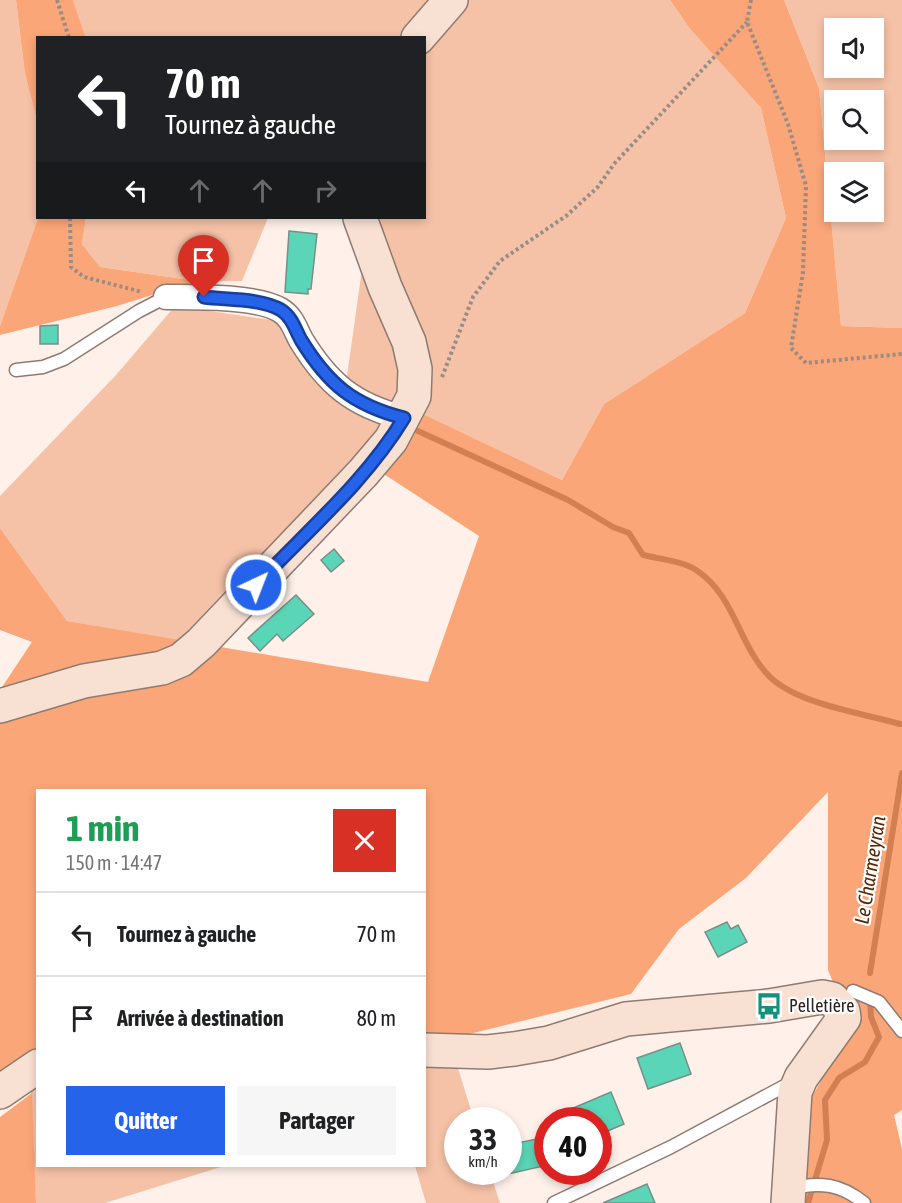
<!DOCTYPE html>
<html lang="fr">
<head>
<meta charset="utf-8">
<style>
  :root { --surface:#fff; --page:#f6f6f6; --text:#202124; --muted:#757577; --line:#e0e0e0; --accent:#2563eb }
  body { margin:0; font-family:"Asap Condensed",sans-serif; background:var(--page); color:var(--text); height:100vh; display:flex; flex-direction:column; font-size:22px; white-space:nowrap }
  * { box-sizing:border-box; margin:0 }
  p { font-size:20px; color:var(--muted) }
  .icon { flex:none; width:33px; height:33px; fill:none; stroke:currentColor; stroke-width:2; stroke-linecap:round; stroke-linejoin:round }
  .map { position:relative; flex:1; overflow:hidden }
  .drawer { position:absolute; left:36px; top:789px; width:390px; height:378px; display:flex; flex-direction:column; background:var(--surface); border-radius:0px; box-shadow:0 3px 9px #0003 }
  .drawer>* { flex:none }
  .hud { position:absolute; left:36px; top:36px; width:390px; height:183px; border-radius:0px; box-shadow:0 3px 9px #0003; background:#202124; color:#fff; overflow:hidden }
  .tools { position:absolute; left:824px; top:18px; display:grid; gap:12px }
  .tools a { display:grid; place-items:center; width:60px; height:60px; border-radius:0px; background:var(--surface); box-shadow:0 3px 9px #0003; font-size:30px }
  .speed { position:absolute; left:444px; top:1107px; display:flex; gap:12px; font-size:30px; font-weight:700; text-align:center }
  .speed>* { display:grid; place-content:center; width:78px; height:78px; border-radius:50%; background:var(--surface); box-shadow:0 3px 9px #0003; line-height:1 }
  .speed small { font-size:15px; font-weight:400 }
  .speed .limit { border:9px solid #d22; background:#fff; color:#111 }
  .pin { position:absolute; display:grid; place-items:center; width:51px; height:51px; color:#fff; margin:-62px -26px; border-radius:50% 50% 50% 0; rotate:-45deg; box-shadow:0 0 6px #0007 }
  .pin .icon { rotate:45deg }
  .me { position:absolute; width:66px; margin:-33px; rotate:43deg; stroke-linejoin:round; filter:drop-shadow(0 0 4px #0008) }
  .turn { display:flex; align-items:center; gap:21px; height:126px; padding:0 30px; font-size:27px }
  .turn .icon { width:78px; height:78px; stroke-width:2.5 }
  .turn b { display:block; font-size:42px; line-height:51px }
  .lanes { display:flex; align-items:center; height:57px; padding:0 30px; background:#0003; justify-content:center; gap:30px; direction:ltr }
  .lanes .off { opacity:.35 }
  .round { display:grid; place-items:center; flex:none; width:63px; height:63px; border-radius:0px; background:var(--page) }
  .head { display:flex; align-items:center; justify-content:space-between; height:102px; padding:0 30px }
  h1 { font-size:36px; font-weight:700; line-height:45px; color:#1e9e55 }
  .primary-button { display:flex; gap:12px; margin-top:auto; padding:12px 30px }
  .primary-button a { flex:1; height:69px; border-radius:0px; background:var(--accent); color:#fff; font-size:24px; font-weight:700; line-height:69px; text-align:center }
  .primary-button a+a { background:var(--page); color:var(--text) }
  ul { padding:0; list-style:none }
  li { display:flex; align-items:center; gap:18px; height:84px; padding:0 30px; border-top:2px solid var(--line) }
  li div { flex:1 }
  li b { display:block; font-size:22px }
  li em { font-style:normal }
  .map>svg:first-child { display:block }
  .green { fill:#f5c2a7; fill-rule:evenodd }
  .forest { fill:#fba678 }
  .lines { fill:none; stroke-linecap:round; stroke-linejoin:round }
  .stream { stroke:#d28053; stroke-width:6 }
  .building { fill:#5bd5b7; stroke:#788f88; stroke-width:1.5 }
  .lane-casing { stroke:#8e7b71; stroke-width:15 }
  .street-casing { stroke:#8e7b71; stroke-width:27 }
  .secondary-casing { stroke:#8e7b71; stroke-width:36 }
  .path { stroke:#978c86; stroke-width:4; stroke-dasharray:3 3; stroke-linecap:butt }
  .lane { stroke:#fff; stroke-width:12 }
  .street { stroke:#fff; stroke-width:24 }
  .secondary { stroke:#f8e0d3; stroke-width:33 }
  .route-casing { stroke:#184099; stroke-width:15 }
  .route { stroke:#2563eb; stroke-width:10 }
  .labels { text-anchor:middle; stroke-width:4.5; stroke-linejoin:round; paint-order:stroke }
  .poi-label { font-size:18px; fill:#2a221e; stroke:#fff; text-anchor:start }
  .water-label { font-size:20px; font-style:italic; fill:#5b2703; stroke:#fff }
</style>
</head>
<body>
<div class="map">
<svg width="902" height="1203" viewBox="0 0 902 1203">
  <rect width="100%" height="100%" fill="#fff1ea"/>
  <path class="green" d="M0 0H16L25 74 37 121 38 218 0 326Z
    M73 0H670L690 29 761 108 786 218 745 313 604 404 562 480 423 414 213 647 67 621 0 528V496L116 375 175 306 272 320 347 376 363 262 354 218H424V38L85 37Z
    M784 0H902V328L841 326 819 88ZM834 28H873V68H834ZM834 100H873V140H834ZM834 172H873V212H834Z
    M86 218H268L242 281H197L100 267 82 244Z
    M425 1038 449 1039 474 1120H458V1172H490L500 1203H426L415 1166H424Z
    M37 1063 38 1166H224L105 1203H36L30 1065Z"/>
  <path class="forest" d="M16 0H73L85 36 38 38 37 121 25 74Z
    M670 0H784L819 88 841 326 902 328V1110L894 1115 902 1149V1203H795L807 1106 851 1026 828 970V792L746 878 679 929 631 994 449 1039 425 1038 424 790H38L37 1063 0 1086V690L32 642 0 630V528L67 621 428 682 479 536 373 467 423 414 562 480 604 404 745 313 786 218 761 108 690 29Z
    M38 218H86L82 244 100 267 197 281 117 306 0 335V326Z
    M32 1093 36 1203H0V1117Z"/>
  <g class="lines">
    <path class="stream" d="M418 431 568 500 613 527 629 533 643 555C659 559 683 561 696 570 736 596 738 646 771 678 801 705 862 713 900 724
      M870 973 902 773
      M808 1203 827 1140 825 1100 839 1078 865 1062 879 1037 871 1017 870 1000"/>
  </g>
  <path class="building" d="M289 231 317 234 311 289H308V294L285 292Z
    M58 325V344H40V326Z
    M334 549 344 561 331 572 321 560Z
    M296 595 314 614 283 641 277 634 260 651 248 638Z
    M727 922 731 929 738 925 747 942 718 957 705 932Z
    M680 1043 691 1074 648 1089 637 1058Z
    M611 1092 624 1124 598 1135V1120H545Z
    M541 1138 548 1148V1165L508 1174V1145Z
    M647 1184 655 1203H603Z"/>
  <g class="lines">
    <defs>
      <path id="lane" d="M16 370 43 367 64 359 139 311 166 297
        M853 991 879 1002 902 1031
        M790 1189C819 1181 841 1184 864 1203
        M554 1203 671 1147 794 1081"/>
      <path id="street" d="M166 297C195 297 256 296 280 310 292 317 295 329 301 340 328 384 353 405 404 418"/>
      <path id="secondary" d="M418 38 451 0
        M0 706 84 681 162 668 181 660 201 643 363 473 391 440 414 396 415 369 409 342 385 287 360 218
        M424 1050 488 1052 514 1049 549 1043 626 1019 769 1006 822 997 832 999 843 1011 844 1018 801 1078 795 1092 788 1203
        M0 1092 38 1066"/>
    </defs>
    <use href="#lane" class="lane-casing"/>
    <use href="#street" class="street-casing"/>
    <use href="#secondary" class="secondary-casing"/>
    <path class="path" d="M57 0 69 38
      M751 0 747 22 788 124 806 186 803 272 791 348 806 363 902 354
      M70 218 71 267 84 277 142 292
      M442 377 473 297 500 261 566 216 597 188 614 164 747 22"/>
    <use href="#lane" class="lane"/>
    <use href="#street" class="street"/>
    <use href="#secondary" class="secondary"/>
  </g>
  <g class="lines">
    <defs>
      <path id="route" d="M204 297C227 300 260 298 281 310 292 317 295 329 301 340 328 384 353 405 404 418 366 481 306 532 256 585"/>
    </defs>
    <use href="#route" class="route-casing"/>
    <use href="#route" class="route"/>
  </g>
  <defs>
    <symbol id="bus-bare" viewBox="-9 -9 18 18"><path d="M-5-6H5V4H4V6H2V4H-2V6H-4V4H-5ZM-3.5-4V0h7V-4ZM-3.5 1.2v1.5H-2V1.2ZM2 1.2v1.5H3.5V1.2Z" fill="#149279" stroke="#fff" stroke-width="2.5" paint-order="stroke"/></symbol>
  </defs>
  <g fill-rule="evenodd">
    <use href="#bus-bare" x="750" y="987" width="38" height="38"/>
  </g>
  <g class="labels">
    <g class="poi-label">
      <text x="789" y="1012">Pelletière</text>
    </g>
    <g class="water-label">
      <text transform="translate(870 870) rotate(-81)" y="7">Le Charmeyran</text>
    </g>
  </g>
</svg>
<div class="tools">
<a><svg class="icon" aria-label="sound" viewBox="0 0 24 24"><path d="M4 9h4l5-4v14l-5-4H4zM17 9q2 3 0 6"/></svg></a>
<a><svg class="icon" aria-label="search" viewBox="0 0 24 24"><circle cx="10" cy="10" r="6"/><path d="M15 15l6 6"/></svg></a>
<a><svg class="icon" aria-label="layers" viewBox="0 0 24 24"><path d="M12 4l9 5-9 5-9-5zM3 14l9 5 9-5"/></svg></a>
</div>
<div class="speed"><div>33<small>km/h</small></div><div class="limit">40</div></div>
<div class="pin" style="left:204px;top:297px;background:#d93025"><svg class="icon" aria-label="arrive" viewBox="0 0 24 24"><path d="M6 21V4h12l-3 4 3 4H6"/></svg></div>
<svg class="me" style="left:256px;top:585px" viewBox="-20 -20 40 40"><circle r="17" fill="#2563eb" stroke="#fff" stroke-width="3"/><path d="M0-11L8 9 0 5-8 9z" fill="#fff"/></svg>
<div class="hud">
<div class="turn"><svg class="icon" aria-label="left" viewBox="0 0 24 24"><path d="M17 20v-9H6M10 6l-5 5 5 5"/></svg><div><b>70 m</b>Tournez à gauche</div></div>
<div class="lanes"><svg class="icon" aria-label="left" viewBox="0 0 24 24"><path d="M17 20v-9H6M10 6l-5 5 5 5"/></svg><svg class="icon off" aria-label="ahead" viewBox="0 0 24 24"><path d="M12 20V5M6 11l6-6 6 6"/></svg><svg class="icon off" aria-label="ahead" viewBox="0 0 24 24"><path d="M12 20V5M6 11l6-6 6 6"/></svg><svg class="icon off" aria-label="right" viewBox="0 0 24 24"><path d="M7 20v-9h11M14 6l5 5-5 5"/></svg></div>
</div>
<section class="drawer">
<div class="head"><div><h1>1 min</h1><p>150 m · 14:47</p></div><a class="round" style="background:#d93025;color:#fff"><svg class="icon" aria-label="close" viewBox="0 0 24 24"><path d="M6 6l12 12M18 6L6 18"/></svg></a></div>
<ul>
<li><svg class="icon" aria-label="left" viewBox="0 0 24 24"><path d="M17 20v-9H6M10 6l-5 5 5 5"/></svg><div><b>Tournez à gauche</b></div><em>70 m</em></li>
<li><svg class="icon" aria-label="arrive" viewBox="0 0 24 24"><path d="M6 21V4h12l-3 4 3 4H6"/></svg><div><b>Arrivée à destination</b></div><em>80 m</em></li>
</ul>
<div class="primary-button"><a>Quitter</a><a>Partager</a></div>
</section>
</div>
</body>
</html>
